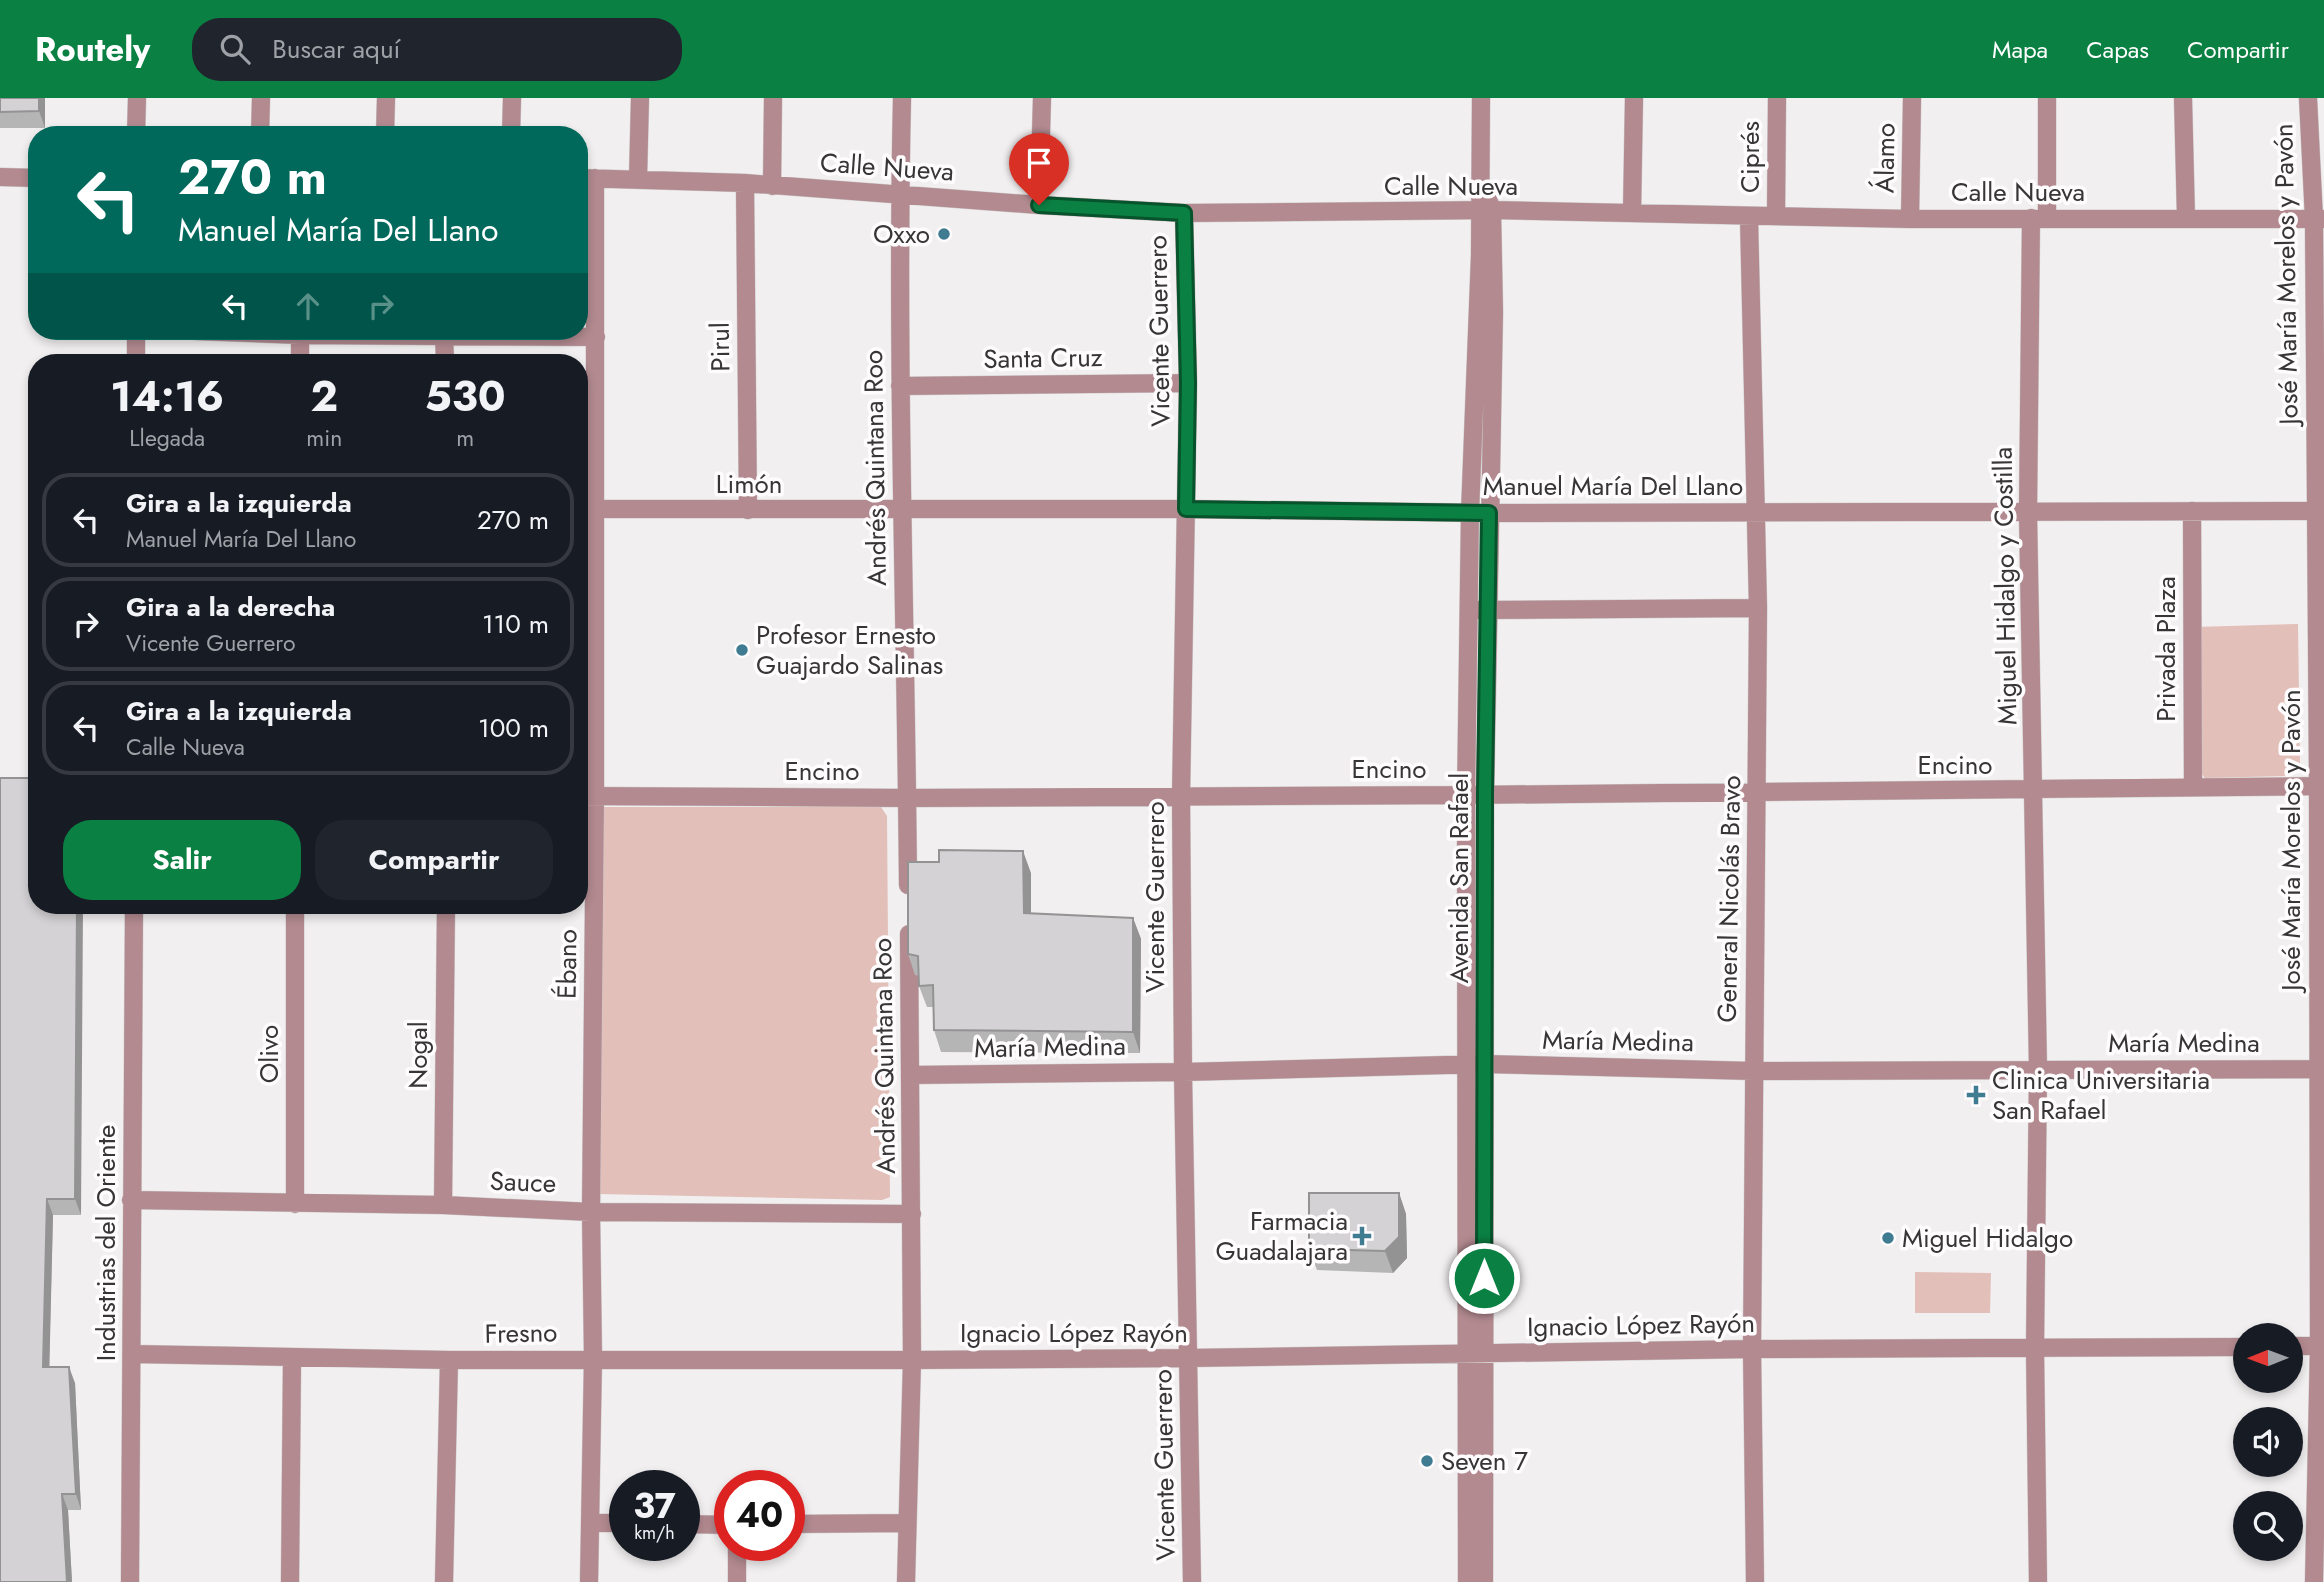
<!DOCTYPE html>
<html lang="es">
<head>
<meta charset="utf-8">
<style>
  :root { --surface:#171b24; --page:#20242c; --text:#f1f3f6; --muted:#9ea1a6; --line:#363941; --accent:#0b8043 }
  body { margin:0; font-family:Jost,sans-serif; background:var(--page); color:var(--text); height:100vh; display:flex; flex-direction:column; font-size:26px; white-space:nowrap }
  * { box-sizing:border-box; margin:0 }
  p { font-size:23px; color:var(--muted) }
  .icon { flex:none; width:38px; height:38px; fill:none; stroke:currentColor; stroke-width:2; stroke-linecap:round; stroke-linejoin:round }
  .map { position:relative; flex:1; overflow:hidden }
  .sheet { position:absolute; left:28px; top:256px; width:560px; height:560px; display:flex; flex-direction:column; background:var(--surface); border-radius:28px; box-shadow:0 4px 10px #0003 }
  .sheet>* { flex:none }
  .guide { position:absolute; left:28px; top:28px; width:560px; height:214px; border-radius:28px; box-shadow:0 4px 10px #0003; background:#00695c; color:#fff; overflow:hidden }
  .needle { width:46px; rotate:269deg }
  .controls { position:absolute; left:2233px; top:1225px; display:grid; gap:14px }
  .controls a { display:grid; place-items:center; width:70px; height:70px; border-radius:50%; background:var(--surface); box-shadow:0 4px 10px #0003; font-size:35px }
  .speed { position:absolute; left:609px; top:1372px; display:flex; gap:14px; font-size:35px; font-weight:700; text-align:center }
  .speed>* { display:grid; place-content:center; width:91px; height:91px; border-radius:50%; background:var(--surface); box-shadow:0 4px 10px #0003; line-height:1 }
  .speed small { font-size:18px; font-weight:400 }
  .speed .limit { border:10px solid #d22; background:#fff; color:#111 }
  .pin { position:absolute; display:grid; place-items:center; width:60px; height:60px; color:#fff; margin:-72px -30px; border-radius:50% 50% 50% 0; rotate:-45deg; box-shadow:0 0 7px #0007 }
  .pin .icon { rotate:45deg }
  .me { position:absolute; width:77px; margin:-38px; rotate:0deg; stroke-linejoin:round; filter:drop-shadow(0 0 5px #0008) }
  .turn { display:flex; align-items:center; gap:24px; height:147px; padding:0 35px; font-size:32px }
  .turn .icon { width:91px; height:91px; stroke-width:2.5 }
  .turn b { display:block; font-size:49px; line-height:60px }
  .lanes { display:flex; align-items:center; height:66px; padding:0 35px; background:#0003; justify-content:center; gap:35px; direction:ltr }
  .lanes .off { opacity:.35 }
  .eta { display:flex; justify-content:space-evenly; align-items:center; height:119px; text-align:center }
  .eta b { font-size:42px; font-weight:700; line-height:49px }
  .cta { display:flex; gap:14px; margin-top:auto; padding:14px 35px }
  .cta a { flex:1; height:80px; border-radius:28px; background:var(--accent); color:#fff; font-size:28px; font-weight:700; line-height:80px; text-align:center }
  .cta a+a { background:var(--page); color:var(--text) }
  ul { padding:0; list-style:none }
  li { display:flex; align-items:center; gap:21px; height:94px; margin:0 14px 10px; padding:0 21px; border:4px solid var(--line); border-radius:28px }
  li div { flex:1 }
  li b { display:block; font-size:26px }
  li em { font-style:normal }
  header { display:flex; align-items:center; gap:42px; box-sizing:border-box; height:98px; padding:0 35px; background:var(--accent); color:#fff }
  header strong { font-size:33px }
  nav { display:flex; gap:38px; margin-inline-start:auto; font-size:24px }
  .search { width:490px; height:63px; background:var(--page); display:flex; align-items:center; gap:18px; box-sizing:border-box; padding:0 24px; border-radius:28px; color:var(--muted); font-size:26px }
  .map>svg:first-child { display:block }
  .green { fill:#e2bfb8 }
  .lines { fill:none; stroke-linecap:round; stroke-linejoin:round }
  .minor-casing { stroke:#cdcacb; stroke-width:19 }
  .minor { stroke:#b28a90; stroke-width:18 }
  .wall { fill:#b6b5b6 }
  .shaded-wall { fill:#949394 }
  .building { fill:#d4d2d4; stroke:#949394; stroke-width:2 }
  .route-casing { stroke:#07532c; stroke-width:18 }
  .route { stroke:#0b8043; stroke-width:12 }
  .poi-dot { fill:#3f7c92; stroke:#fffcfe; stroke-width:2.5 }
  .labels { text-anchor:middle; stroke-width:7; stroke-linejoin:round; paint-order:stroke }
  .street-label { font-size:26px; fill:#373636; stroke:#fffcfe }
  .poi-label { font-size:26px; fill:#373636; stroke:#fffcfe; text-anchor:start }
</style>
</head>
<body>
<header>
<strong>Routely</strong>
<div class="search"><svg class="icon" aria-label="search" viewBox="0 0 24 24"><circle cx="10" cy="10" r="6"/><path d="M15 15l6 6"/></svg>Buscar aquí</div>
<nav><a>Mapa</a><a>Capas</a><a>Compartir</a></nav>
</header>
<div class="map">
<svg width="2324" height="1484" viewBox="0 0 2324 1484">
  <rect width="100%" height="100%" fill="#f2eff0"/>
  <path class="green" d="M2298 526 2300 666 2289 678 2205 680 2196 669 2195 529Z
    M604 709H881L887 718 890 1099 882 1102 599 1096Z
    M1915 1174 1991 1175 1990 1215H1915Z"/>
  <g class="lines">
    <defs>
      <path id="minor" d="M902 0C896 263 906 525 908 787
        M2183 0 2186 120
        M2308 0 2314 121 2318 688 2319 1248 2314 1484
        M136 37 137 0
        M260 37 261 0
        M385 37 386 0
        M511 37 512 0
        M0 79 37 80
        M579 80 745 85 1039 107 1184 115 1492 112 1910 121H2324
        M638 81 640 0
        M745 85 748 412
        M772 88 773 0
        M1039 107 1042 0
        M1184 115 1188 285 1181 698 1183 974 1192 1484
        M1632 115 1634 0
        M1776 118 1777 0
        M1749 119 1758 510 1752 1251 1755 1484
        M2031 120 2028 415 2038 971 2035 1251 2038 1484
        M2047 120V0
        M1910 121 1912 0
        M196 233 300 237 596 239
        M444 237 445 264
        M136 264V233
        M300 264V237
        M900 288 1188 285
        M596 411H1186L1489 415 2324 413
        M2192 413 2193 689
        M1478 512 1758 510
        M579 698 908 700 1466 697 2324 688
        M910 977 1183 974 1484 966 1753 973 2324 971
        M131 1102 443 1107 591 1114 912 1116
        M295 1106V807
        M443 1107 446 807
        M2291 1248H2324
        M132 1256 449 1262H912L1188 1260 1752 1251 2245 1249
        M590 1425H625
        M684 1426 730 1427
        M789 1426 907 1425
        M130 1484 134 807
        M290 1484 292 1259
        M444 1484 449 1262
        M589 1484 593 1260 591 1114 595 698V80
        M737 1484V1447
        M906 1484 912 1262 909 836
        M1467 1484 1466 697 1470 415 1480 157 1481 0
        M1484 1484 1485 696 1494 214 1492 112 1488 101"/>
    </defs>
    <use href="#minor" class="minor-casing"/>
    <use href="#minor" class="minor"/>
  </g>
  <path class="wall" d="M0 0H45V30H0Z
    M0 680 81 1117H53L49 1269 75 1285 81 1412H68L72 1484H0Z
    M1031 775V815L1133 820 1141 841 1140 955 941 954 934 932 933 909H927L919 888V878L915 877 908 856Z
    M1399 1095 1406 1116 1407 1160 1393 1175 1317 1172 1309 1151Z"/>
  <path class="shaded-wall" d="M39 0H45V30L39 13Z
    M1023 753 1031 775V836L1024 815Z
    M77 807H83L81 1117 75 1101Z
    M1133 820 1141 841 1140 955 1133 934Z
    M1399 1095 1406 1116 1407 1160 1393 1175 1385 1153Z
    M47 1101 53 1117 49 1285 43 1269Z
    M69 1269 75 1285 81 1412 76 1396Z
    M62 1396 68 1412 72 1484H67Z"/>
  <path class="building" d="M0 0H39V13L0 14Z
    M0 680H37V807H77L75 1101H47L43 1269H69L76 1396H62L67 1484H0Z
    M939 752 1023 753 1024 815 1133 820V934L934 932 933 887 919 888 918 858 908 856V764H939Z
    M1309 1095H1399V1139L1385 1153 1309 1151Z"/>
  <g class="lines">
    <defs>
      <path id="route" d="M1039 107 1184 115 1188 285 1186 411 1489 415 1485 696 1484 1180"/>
    </defs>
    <use href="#route" class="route-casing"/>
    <use href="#route" class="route"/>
  </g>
  <g class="poi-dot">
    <circle cx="944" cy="136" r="7"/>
    <circle cx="742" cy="552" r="7"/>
    <path d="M1972.5 986.5h7v7h7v7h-7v7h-7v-7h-7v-7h7z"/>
    <path d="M1358.5 1127.5h7v7h7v7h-7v7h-7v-7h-7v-7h7z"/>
    <circle cx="1888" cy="1140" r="7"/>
    <circle cx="1427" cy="1363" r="7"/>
  </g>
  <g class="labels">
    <g class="street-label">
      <text transform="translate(1750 59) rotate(-90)" y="9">Ciprés</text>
      <text transform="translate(1885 60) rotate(-89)" y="9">Álamo</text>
      <text transform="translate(887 69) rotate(4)" y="9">Calle Nueva</text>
      <text x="1451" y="97">Calle Nueva</text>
      <text x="2018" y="103">Calle Nueva</text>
      <text transform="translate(2286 176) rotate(-91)" y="9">José María Morelos y Pavón</text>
      <text transform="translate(1159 233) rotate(-91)" y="9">Vicente Guerrero</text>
      <text transform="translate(720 249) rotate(-91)" y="9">Pirul</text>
      <text transform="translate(1043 260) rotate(-1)" y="9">Santa Cruz</text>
      <text transform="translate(875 370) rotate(-91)" y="9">Andrés Quintana Roo</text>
      <text x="749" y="395">Limón</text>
      <text x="1613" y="397">Manuel María Del Llano</text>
      <text transform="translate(2005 488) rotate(-91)" y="9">Miguel Hidalgo y Costilla</text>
      <text transform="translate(2166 551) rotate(-90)" y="9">Privada Plaza</text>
      <text x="1955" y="676">Encino</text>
      <text x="1389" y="680">Encino</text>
      <text x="822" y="682">Encino</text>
      <text transform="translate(2291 742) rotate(-90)" y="9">José María Morelos y Pavón</text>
      <text transform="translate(1459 780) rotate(-90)" y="9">Avenida San Rafael</text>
      <text transform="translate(1155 799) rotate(-90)" y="9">Vicente Guerrero</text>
      <text transform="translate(1729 801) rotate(-89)" y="9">General Nicolás Bravo</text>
      <text transform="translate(567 866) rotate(-89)" y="9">Ébano</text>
      <text transform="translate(1618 943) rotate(1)" y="9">María Medina</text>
      <text x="2184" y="954">María Medina</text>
      <text transform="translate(1050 949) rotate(-1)" y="9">María Medina</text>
      <text transform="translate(269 956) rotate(-90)" y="9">Olivo</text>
      <text transform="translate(418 957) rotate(-90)" y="9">Nogal</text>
      <text transform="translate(884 958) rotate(-91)" y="9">Andrés Quintana Roo</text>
      <text transform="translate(523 1084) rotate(2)" y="9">Sauce</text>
      <text transform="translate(106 1145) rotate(-90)" y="9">Industrias del Oriente</text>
      <text transform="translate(1641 1227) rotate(-1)" y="9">Ignacio López Rayón</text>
      <text transform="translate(521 1235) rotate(-1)" y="9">Fresno</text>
      <text x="1074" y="1244">Ignacio López Rayón</text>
      <text transform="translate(1164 1367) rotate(-91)" y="9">Vicente Guerrero</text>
    </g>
    <g class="poi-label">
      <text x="930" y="145" text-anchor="end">Oxxo</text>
      <text x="756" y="546">Profesor Ernesto<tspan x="756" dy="30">Guajardo Salinas</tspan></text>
      <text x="1992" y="991">Clinica Universitaria<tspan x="1992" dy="30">San Rafael</tspan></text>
      <text x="1348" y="1132" text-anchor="end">Farmacia<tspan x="1348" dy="30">Guadalajara</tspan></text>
      <text x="1902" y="1149">Miguel Hidalgo</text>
      <text x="1441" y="1372">Seven 7</text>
    </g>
  </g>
</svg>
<div class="controls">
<a><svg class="needle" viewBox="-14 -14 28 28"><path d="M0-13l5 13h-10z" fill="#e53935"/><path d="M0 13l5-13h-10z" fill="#9ea1a6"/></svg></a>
<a><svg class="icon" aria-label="sound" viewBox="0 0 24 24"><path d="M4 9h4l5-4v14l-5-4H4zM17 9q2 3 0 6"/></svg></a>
<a><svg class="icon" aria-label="search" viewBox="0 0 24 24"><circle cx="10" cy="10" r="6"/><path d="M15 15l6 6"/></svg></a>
</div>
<div class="speed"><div>37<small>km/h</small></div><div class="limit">40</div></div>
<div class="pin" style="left:1039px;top:107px;background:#d93025"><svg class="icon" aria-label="arrive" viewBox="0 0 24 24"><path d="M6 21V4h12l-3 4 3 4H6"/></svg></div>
<svg class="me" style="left:1484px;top:1180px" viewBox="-20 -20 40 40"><circle r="17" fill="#0b8043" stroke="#fff" stroke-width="3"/><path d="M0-11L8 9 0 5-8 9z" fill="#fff"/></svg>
<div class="guide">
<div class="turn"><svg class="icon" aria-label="left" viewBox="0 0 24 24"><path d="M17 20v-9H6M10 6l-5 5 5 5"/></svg><div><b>270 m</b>Manuel María Del Llano</div></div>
<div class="lanes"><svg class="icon" aria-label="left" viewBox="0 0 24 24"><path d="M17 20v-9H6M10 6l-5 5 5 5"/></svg><svg class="icon off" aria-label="ahead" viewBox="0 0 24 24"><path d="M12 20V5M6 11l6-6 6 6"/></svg><svg class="icon off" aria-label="right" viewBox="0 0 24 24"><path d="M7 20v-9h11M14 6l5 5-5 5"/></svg></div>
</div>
<section class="sheet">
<div class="eta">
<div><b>14:16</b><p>Llegada</p></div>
<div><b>2</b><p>min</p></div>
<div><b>530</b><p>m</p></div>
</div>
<ul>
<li><svg class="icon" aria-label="left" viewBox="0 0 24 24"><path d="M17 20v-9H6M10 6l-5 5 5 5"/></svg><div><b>Gira a la izquierda</b><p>Manuel María Del Llano</p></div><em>270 m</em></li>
<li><svg class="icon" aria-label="right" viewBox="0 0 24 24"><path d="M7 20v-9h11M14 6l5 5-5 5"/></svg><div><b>Gira a la derecha</b><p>Vicente Guerrero</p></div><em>110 m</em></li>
<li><svg class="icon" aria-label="left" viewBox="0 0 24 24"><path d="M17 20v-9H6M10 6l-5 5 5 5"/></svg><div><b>Gira a la izquierda</b><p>Calle Nueva</p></div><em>100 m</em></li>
</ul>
<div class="cta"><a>Salir</a><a>Compartir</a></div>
</section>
</div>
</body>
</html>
